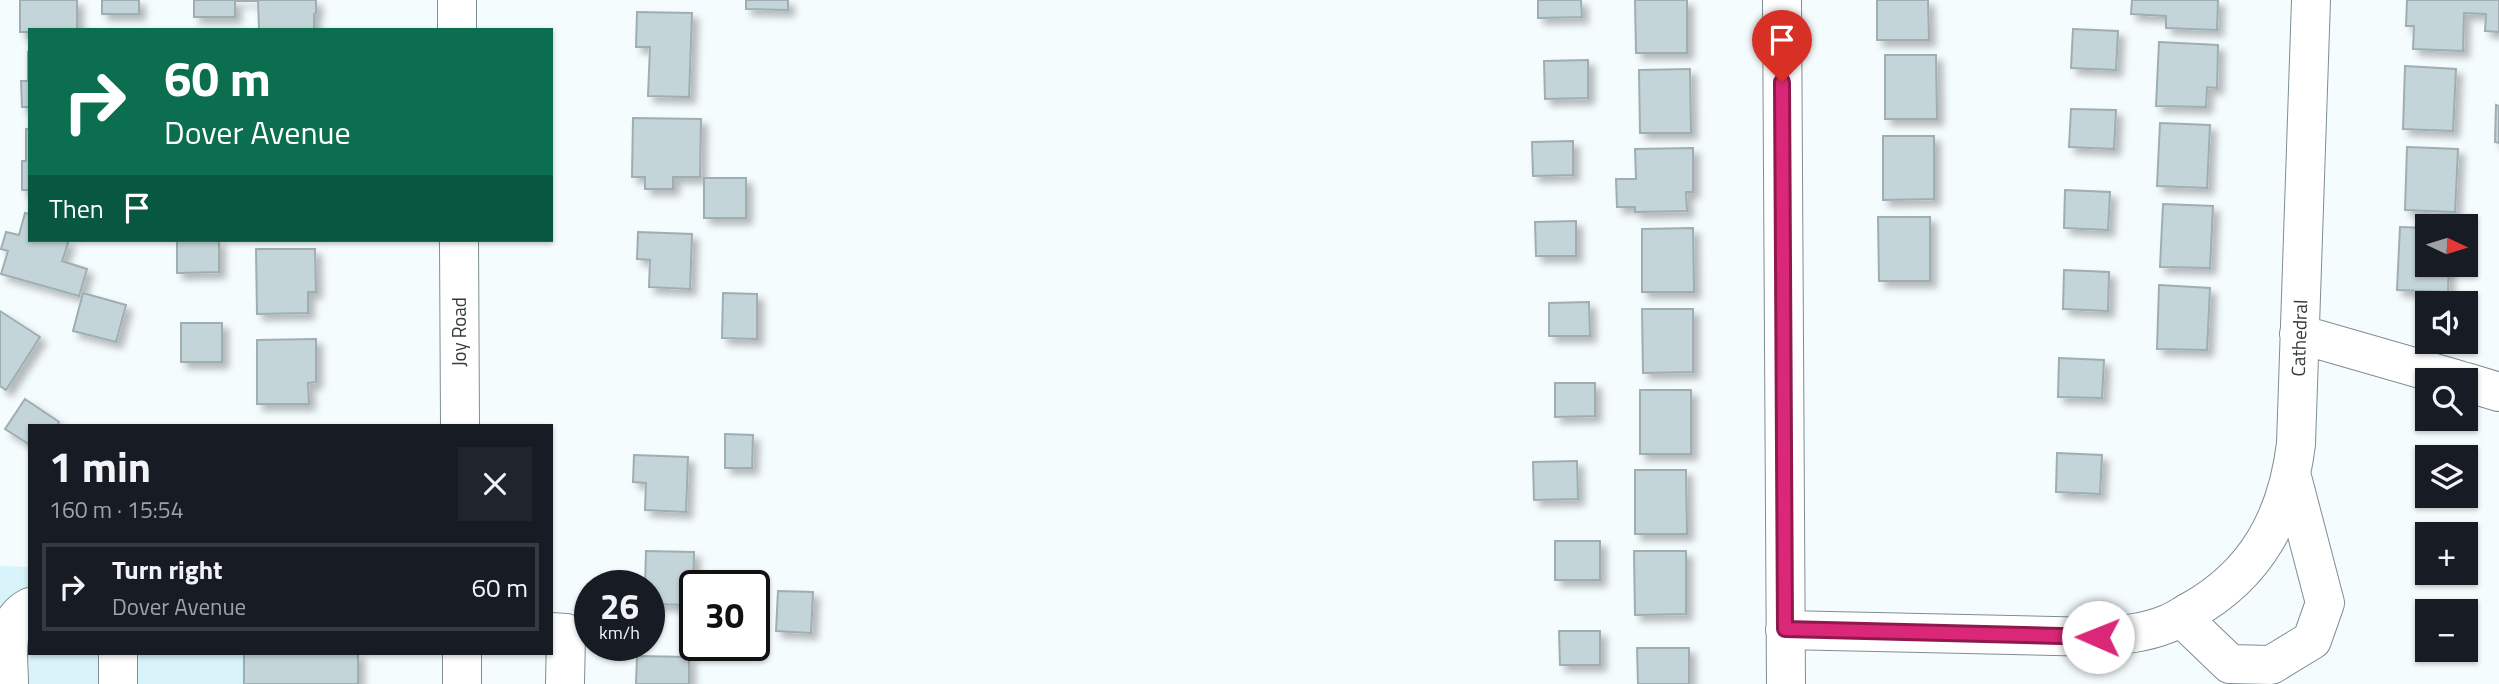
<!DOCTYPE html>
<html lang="en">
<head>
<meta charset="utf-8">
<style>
  :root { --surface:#171b24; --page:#20242c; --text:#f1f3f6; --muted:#9ea1a6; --line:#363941 }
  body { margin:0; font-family:"Titillium Web",sans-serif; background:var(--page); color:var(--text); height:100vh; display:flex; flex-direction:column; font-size:26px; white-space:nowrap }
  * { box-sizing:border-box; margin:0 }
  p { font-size:23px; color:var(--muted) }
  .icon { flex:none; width:38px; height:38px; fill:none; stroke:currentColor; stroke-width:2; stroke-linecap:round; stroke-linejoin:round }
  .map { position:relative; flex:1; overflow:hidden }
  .details { position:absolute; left:28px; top:424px; width:525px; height:231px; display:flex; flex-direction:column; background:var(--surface); border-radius:0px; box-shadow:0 2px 5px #0004 }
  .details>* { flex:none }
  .banner { position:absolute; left:28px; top:28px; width:525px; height:214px; border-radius:0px; box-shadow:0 2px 5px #0004; background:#0b6e4f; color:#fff; overflow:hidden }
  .needle { width:46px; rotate:94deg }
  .fabs { position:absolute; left:2415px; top:214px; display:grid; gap:14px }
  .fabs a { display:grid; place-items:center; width:63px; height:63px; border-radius:0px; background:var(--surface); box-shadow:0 2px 5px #0004; font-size:35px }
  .speed { position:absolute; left:574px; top:570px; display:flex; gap:14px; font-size:35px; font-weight:700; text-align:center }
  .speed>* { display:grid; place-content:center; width:91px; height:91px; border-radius:50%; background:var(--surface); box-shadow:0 2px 5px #0004; line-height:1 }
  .speed small { font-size:18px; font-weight:400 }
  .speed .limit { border:4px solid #111; border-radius:10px; background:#fff; color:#111 }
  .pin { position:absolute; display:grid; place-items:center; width:60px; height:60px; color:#fff; margin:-72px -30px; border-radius:50% 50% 50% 0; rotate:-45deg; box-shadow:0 0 7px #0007 }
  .pin .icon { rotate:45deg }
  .me { position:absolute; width:77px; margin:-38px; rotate:271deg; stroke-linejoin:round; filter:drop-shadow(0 0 5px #0008) }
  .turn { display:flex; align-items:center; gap:24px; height:147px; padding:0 21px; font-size:32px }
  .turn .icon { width:91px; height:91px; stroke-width:2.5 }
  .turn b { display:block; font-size:49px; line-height:60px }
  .then { display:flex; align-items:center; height:66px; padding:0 21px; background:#0003; gap:14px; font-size:26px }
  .round { display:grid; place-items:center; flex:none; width:74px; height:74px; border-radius:0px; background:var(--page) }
  .overview { display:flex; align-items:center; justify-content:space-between; height:119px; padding:0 21px }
  h1 { font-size:42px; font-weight:700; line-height:52px }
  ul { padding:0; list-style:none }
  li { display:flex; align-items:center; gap:21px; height:88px; margin:0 14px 10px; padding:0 7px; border:4px solid var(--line); border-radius:0px }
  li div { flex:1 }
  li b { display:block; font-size:26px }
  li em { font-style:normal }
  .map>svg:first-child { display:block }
  .built { fill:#d9f3fb }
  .building { fill:#c4d5da; stroke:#9eaeb3; stroke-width:2; filter:url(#shadow) }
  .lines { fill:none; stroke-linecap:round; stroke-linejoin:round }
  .minor-casing { stroke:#7f8e93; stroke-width:40 }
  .major-casing { stroke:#7f8e93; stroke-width:40 }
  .minor { stroke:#fff; stroke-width:38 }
  .major { stroke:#fff; stroke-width:38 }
  .route-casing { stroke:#8e194d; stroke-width:18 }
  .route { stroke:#db2777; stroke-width:12 }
  .labels { text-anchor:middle; stroke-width:5; stroke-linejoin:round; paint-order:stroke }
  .street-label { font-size:19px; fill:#363d3f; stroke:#fff }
</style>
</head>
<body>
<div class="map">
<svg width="2499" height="684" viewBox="0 0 2499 684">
  <defs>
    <filter id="shadow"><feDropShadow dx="6" dy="6" stdDeviation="3.5" flood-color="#0004"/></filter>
  </defs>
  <rect width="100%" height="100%" fill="#f5fcfe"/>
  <path class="built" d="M0 566 30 567V653H359V684H0Z"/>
  <path class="building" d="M20 0H77V30H30V32H20Z
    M102 0H139V14H102Z
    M194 0H316V13L314 14V30H259L258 1H235V17H194Z
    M746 0H788V10L746 9Z
    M1538 0H1581L1582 17 1538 18Z
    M1635 0H1687V53H1636Z
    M1877 0H1928L1929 40H1877Z
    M2132 0H2218L2217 30 2166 28V16L2131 14Z
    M2407 0H2499V32L2485 31 2486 14 2464 13 2463 51 2413 49 2414 26H2406Z
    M637 12 692 13 689 97 648 96 650 47H636Z
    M2073 29 2118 31 2116 70 2071 68Z
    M2159 42 2218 45 2217 88 2207 87 2206 107 2156 106Z
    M28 52H30V107H22L21 81H28Z
    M1885 55H1936L1937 119H1885Z
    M1588 60V98L1545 99 1544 61Z
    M2405 66 2456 69 2453 131 2403 129Z
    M1690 69 1691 133H1640L1639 70Z
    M2496 105 2499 106V143L2495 142Z
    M2071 109 2116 110 2114 149 2069 147Z
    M633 118 701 119 700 177H673V189H645V177H632Z
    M2160 123 2210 125 2207 188 2157 186Z
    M26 129H30V190H22V161H26Z
    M1883 136H1934V199L1883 200Z
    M1573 141V175L1533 176 1532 142Z
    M2407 147 2458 149 2455 212 2405 210Z
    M1693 148V192H1686L1687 211 1635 212V207H1617L1616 179H1636L1635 149Z
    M704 178H746V218H704Z
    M2065 190 2110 192 2108 230 2064 228Z
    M2163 204 2213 206 2210 268 2160 267Z
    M25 213 30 214V240H69L62 261 87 269 79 296 1 274 8 251 1 249 6 232 19 235Z
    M1878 217H1930V281H1879Z
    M1576 221V256H1536L1535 222Z
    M2400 227 2427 228V264H2449L2448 292 2397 290Z
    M1693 228 1694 292H1642V229Z
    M638 232 692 234 690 289 649 287 650 260 637 259Z
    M177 240H219V272L177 273Z
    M256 249H315L316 292H308V313L257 314Z
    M2064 270 2109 272 2108 311 2063 309Z
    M2159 285 2210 288 2207 350 2157 349Z
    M83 293 126 305 116 342 73 331Z
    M723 293 757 294V339L722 338Z
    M1589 302 1590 336H1549V303Z
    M1642 309H1693V372L1643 373Z
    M0 311 40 337 6 390 0 386Z
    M181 323H222V362H181Z
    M316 339V382L308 383 309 404H257V340Z
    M2059 358 2104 360 2102 398 2058 397Z
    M1555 383H1595V416L1555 417Z
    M1640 390H1691V454H1640Z
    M25 399 59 422 58 425H30V445L5 429Z
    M725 434 753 435 752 468H725Z
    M2057 453 2102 455 2100 494 2056 492Z
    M634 455 688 457 686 512 645 510 646 483 633 482Z
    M1577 461 1578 499 1534 500 1533 462Z
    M1635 470H1686L1687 534H1635Z
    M1555 541H1600V580H1555Z
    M646 551 694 552 693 605 649 604V586H645Z
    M1634 551H1686V614L1635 615Z
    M778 591 813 592 811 633 776 631Z
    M1559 631H1600V665H1560Z
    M1637 648H1689V684H1638Z
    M244 653H358V684H244Z
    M637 656 689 657V684H636Z"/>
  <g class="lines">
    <defs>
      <path id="minor" d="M1782 0 1786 684
        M2299 334 2459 380
        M2466 382 2499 392
        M2181 617 2230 664 2271 665 2312 640 2325 603 2292 477
        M1785 630 2098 637C2122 635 2145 633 2167 624 2176 621 2183 615 2191 611 2257 574 2287 517 2296 444L2311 0
        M551 632 566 633 565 684
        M118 653V684
        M9 684C9 656 1 622 30 607"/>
      <path id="major" d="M457 0V30
        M459 240 460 425
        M462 653V684"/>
    </defs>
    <use href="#minor" class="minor-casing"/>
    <use href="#major" class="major-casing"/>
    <use href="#minor" class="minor"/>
    <use href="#major" class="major"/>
  </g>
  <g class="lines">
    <defs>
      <path id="route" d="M1782 82 1785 629 2098 637"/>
    </defs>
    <use href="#route" class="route-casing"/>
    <use href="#route" class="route"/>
  </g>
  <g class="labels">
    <g class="street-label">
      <text transform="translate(459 332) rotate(-90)" y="7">Joy Road</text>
      <text transform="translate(2299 338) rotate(-88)" y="7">Cathedral</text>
    </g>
  </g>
</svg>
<div class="fabs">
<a><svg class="needle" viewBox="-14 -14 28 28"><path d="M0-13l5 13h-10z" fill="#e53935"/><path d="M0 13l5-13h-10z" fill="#9ea1a6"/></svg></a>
<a><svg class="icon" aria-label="sound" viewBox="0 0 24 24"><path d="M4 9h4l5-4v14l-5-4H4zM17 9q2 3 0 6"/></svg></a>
<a><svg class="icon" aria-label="search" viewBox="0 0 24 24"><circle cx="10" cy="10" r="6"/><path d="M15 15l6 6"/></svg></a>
<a><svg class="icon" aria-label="layers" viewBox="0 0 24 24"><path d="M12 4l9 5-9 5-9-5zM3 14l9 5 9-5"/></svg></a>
<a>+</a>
<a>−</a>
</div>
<div class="speed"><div>26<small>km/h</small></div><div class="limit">30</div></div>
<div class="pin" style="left:1782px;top:82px;background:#d93025"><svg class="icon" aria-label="arrive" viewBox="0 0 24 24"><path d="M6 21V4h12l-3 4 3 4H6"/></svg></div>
<svg class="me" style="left:2098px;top:637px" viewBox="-20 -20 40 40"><circle r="19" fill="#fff"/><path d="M0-13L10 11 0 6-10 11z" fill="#db2777"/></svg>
<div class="banner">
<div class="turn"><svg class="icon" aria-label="right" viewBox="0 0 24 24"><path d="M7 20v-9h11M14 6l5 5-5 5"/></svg><div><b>60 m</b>Dover Avenue</div></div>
<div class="then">Then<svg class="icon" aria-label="arrive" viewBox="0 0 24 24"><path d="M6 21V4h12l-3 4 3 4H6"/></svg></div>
</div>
<section class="details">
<div class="overview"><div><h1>1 min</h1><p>160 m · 15:54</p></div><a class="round"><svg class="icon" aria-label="close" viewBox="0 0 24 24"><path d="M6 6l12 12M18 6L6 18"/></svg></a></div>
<ul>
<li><svg class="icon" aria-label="right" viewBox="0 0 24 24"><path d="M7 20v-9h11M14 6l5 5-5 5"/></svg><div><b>Turn right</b><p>Dover Avenue</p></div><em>60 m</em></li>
</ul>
</section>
</div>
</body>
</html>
